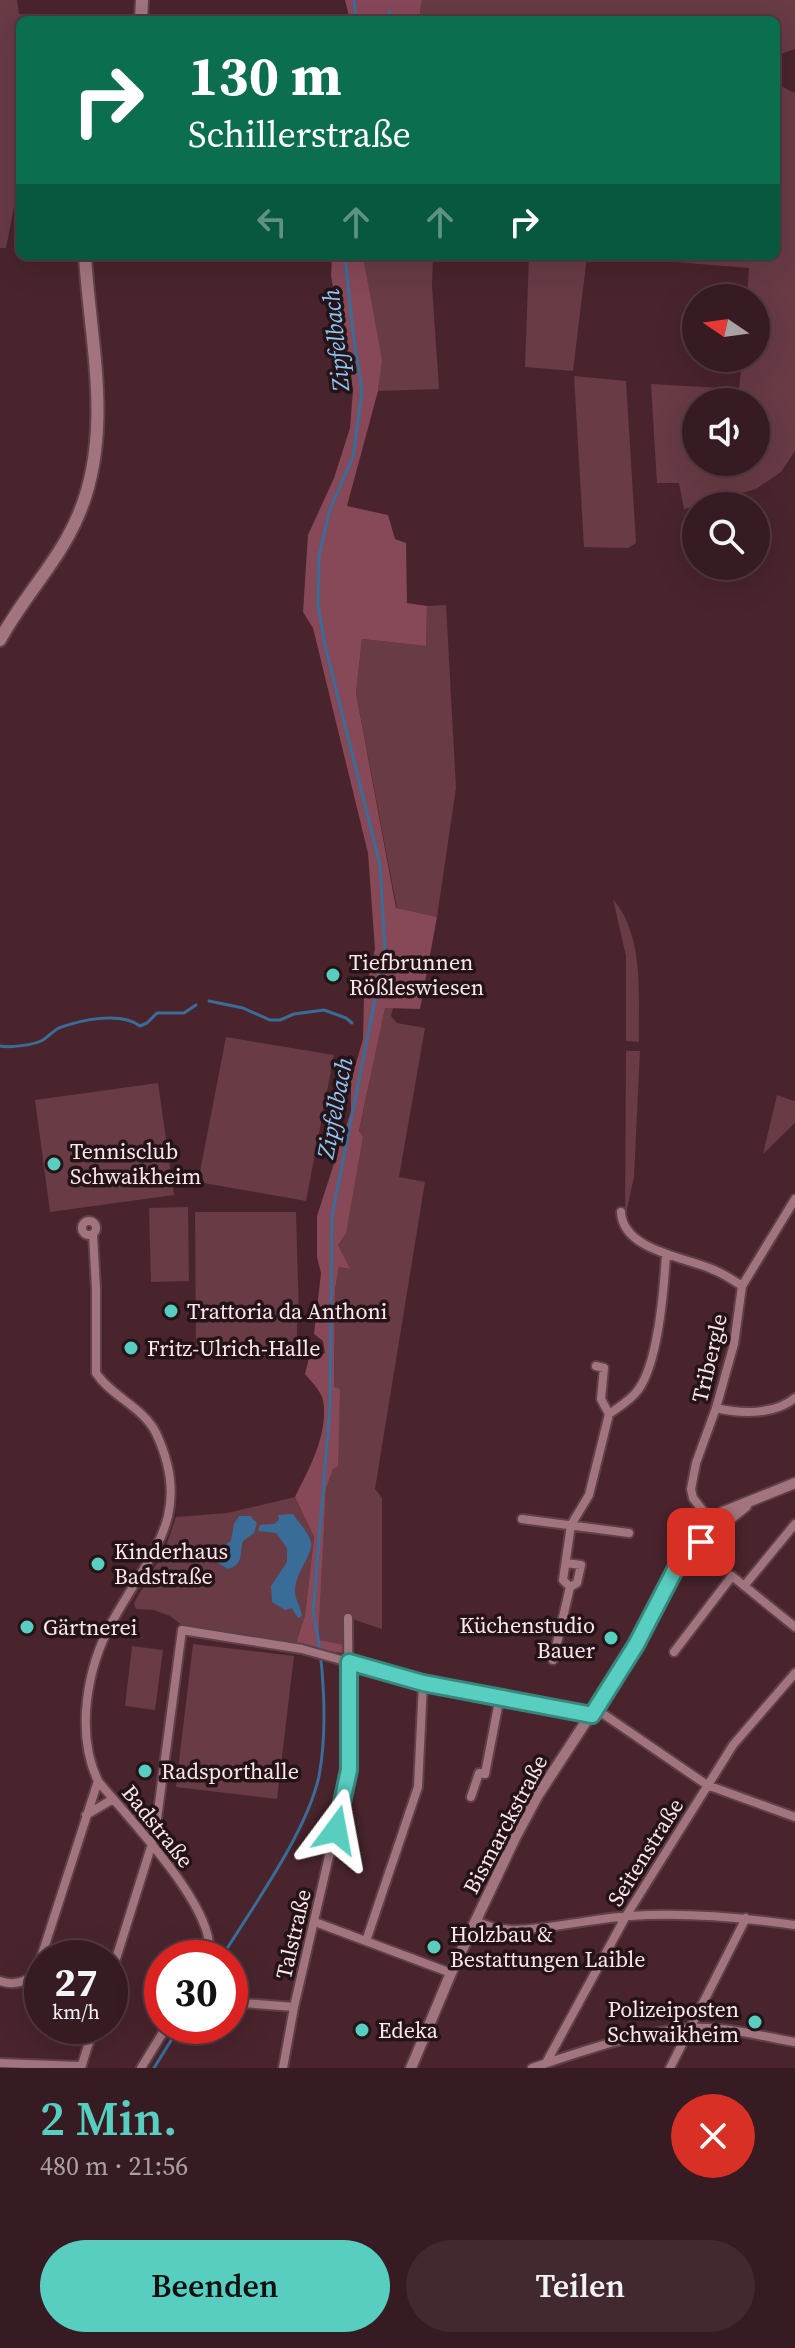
<!DOCTYPE html>
<html lang="de">
<head>
<meta charset="utf-8">
<style>
  :root { --surface:#371b22; --page:#42282f; --text:#f1f3f6; --muted:#aaa1a5; --line:#513940; --accent:#58cec0 }
  body { margin:0; font-family:"Source Serif 4",serif; background:var(--page); color:var(--text); height:100vh; display:flex; flex-direction:column; font-size:30px; white-space:nowrap }
  * { box-sizing:border-box; margin:0 }
  p { font-size:26px; color:var(--muted) }
  .icon { flex:none; width:44px; height:44px; fill:none; stroke:currentColor; stroke-width:2; stroke-linecap:round; stroke-linejoin:round }
  .map { position:relative; height:2068px; overflow:hidden }
  .side { display:flex; flex-direction:column; background:var(--surface); flex:1 }
  .side>* { flex:none }
  .banner { position:absolute; left:16px; top:16px; width:764px; height:244px; border-radius:12px; box-shadow:0 8px 32px #0002,0 0 0 2px var(--line); background:#0b6e4f; color:#fff; overflow:hidden }
  .needle { width:52px; rotate:283deg }
  .fabs { position:absolute; left:682px; top:284px; display:grid; gap:16px }
  .fabs a { display:grid; place-items:center; width:88px; height:88px; border-radius:50%; background:var(--surface); box-shadow:0 8px 32px #0002,0 0 0 2px var(--line); font-size:40px }
  .speed { position:absolute; left:24px; top:1940px; display:flex; gap:16px; font-size:40px; font-weight:700; text-align:center }
  .speed>* { display:grid; place-content:center; width:104px; height:104px; border-radius:50%; background:var(--surface); box-shadow:0 8px 32px #0002,0 0 0 2px var(--line); line-height:1 }
  .speed small { font-size:20px; font-weight:400 }
  .speed .limit { border:12px solid #d22; background:#fff; color:#111 }
  .pin { position:absolute; display:grid; place-items:center; width:68px; height:68px; color:#fff; margin:-34px; border-radius:16px; box-shadow:0 4px 12px #0006 }
  .me { position:absolute; width:88px; margin:-44px; rotate:13deg; stroke-linejoin:round; filter:drop-shadow(0 0 6px #0008) }
  .turn { display:flex; align-items:center; gap:28px; height:168px; padding:0 40px; font-size:36px }
  .turn .icon { width:104px; height:104px; stroke-width:2.5 }
  .turn b { display:block; font-size:56px; line-height:68px }
  .lanes { display:flex; align-items:center; height:76px; padding:0 40px; background:#0003; justify-content:center; gap:40px; direction:ltr }
  .lanes .off { opacity:.35 }
  .round { display:grid; place-items:center; flex:none; width:84px; height:84px; border-radius:42px; background:var(--page) }
  .head { display:flex; align-items:center; justify-content:space-between; height:136px; padding:0 40px }
  h1 { font-size:48px; font-weight:600; line-height:60px; color:var(--accent) }
  .cta { display:flex; gap:16px; margin-top:auto; padding:16px 40px }
  .cta a { flex:1; height:92px; border-radius:48px; background:var(--accent); color:#111; font-size:32px; font-weight:600; line-height:92px; text-align:center }
  .cta a+a { background:var(--page); color:var(--text) }
  .map>svg:first-child { display:block }
  .green { fill:#683b45; fill-rule:evenodd }
  .forest { fill:#874858 }
  .water { fill:#396d98 }
  .lines { fill:none; stroke-linecap:round; stroke-linejoin:round }
  .stream { stroke:#396d98; stroke-width:3 }
  .minor-casing { stroke:#5f4049; stroke-width:12 }
  .tertiary-casing { stroke:#5f4049; stroke-width:14 }
  .secondary-casing { stroke:#5f4049; stroke-width:16 }
  .minor { stroke:#a2757e; stroke-width:8 }
  .tertiary { stroke:#a2757e; stroke-width:10 }
  .secondary { stroke:#a2757e; stroke-width:12 }
  .route-casing { stroke:#39867d; stroke-width:20 }
  .route { stroke:#58cec0; stroke-width:14 }
  .poi-dot { fill:#58cec0; stroke:#251417; stroke-width:3 }
  .labels { text-anchor:middle; stroke-width:7; stroke-linejoin:round; paint-order:stroke }
  .poi-label { font-size:22px; fill:#fce7eb; stroke:#251417; text-anchor:start }
  .street-label { font-size:22px; fill:#fce7eb; stroke:#251417 }
  .water-label { font-size:24px; font-style:italic; fill:#8dc8fa; stroke:#251417 }
</style>
</head>
<body>
<div class="map">
<svg width="795" height="2068" viewBox="0 0 795 2068">
  <rect width="100%" height="100%" fill="#49242d"/>
  <path class="green" d="M0 0H17L19 14 51 17 50 20H20V176L6 248H0Z
    M422 0H795V49L778 55 776 79V20H419Z
    M776 84 795 93V451L781 472 756 489 684 509 679 483H657L651 384 739 389 742 358H756V298H747L749 268 601 256H776ZM696 402H756V462H696Z
    M363 256H433L432 286 439 389 378 391 381 360Z
    M529 256H587L573 371 525 367Z
    M574 376 626 381 636 543 628 548 584 547Z
    M446 605 456 788 437 917 397 909 356 693 362 639 426 646 427 606Z
    M613 899C645 937 638 995 639 1042L626 1041V956Z
    M385 1007 393 1008 391 1016 397 1023 425 1028 399 1177 425 1182 375 1489 382 1498V1629L346 1617 345 1645 317 1641 326 1489 333 1469 335 1290 339 1267 349 1269 338 1245 363 1137 359 1132Z
    M226 1037 334 1055 306 1201 198 1182Z
    M626 1051H640L634 1177 625 1218Z
    M158 1083 174 1195 50 1212 35 1100Z
    M777 1095 794 1101 795 1099V1123L763 1154Z
    M188 1207 189 1281 151 1282 149 1208Z
    M195 1212H296L299 1318 297 1320V1356L196 1355Z
    M295 1497 314 1537 305 1615 295 1646 186 1628 170 1616 154 1610 136 1609 134 1603 165 1549 176 1517 227 1513Z
    M193 1644 294 1656 277 1799 176 1787Z
    M132 1646 163 1650 155 1710 125 1706Z"/>
  <path class="forest" d="M345 0H422L419 20H350Z
    M332 256H363L382 360 378 391 347 506 388 515 395 539 406 543 407 603 427 606 426 646 362 639 356 693 396 908 437 917 420 1009 385 1008 359 1131 363 1137 346 1233 338 1245 350 1269 339 1267 335 1290 334 1387 340 1389 338 1466 333 1469 326 1489 318 1640 345 1645 342 1653 295 1646 305 1615 314 1537 295 1497C309 1469 329 1433 323 1400 321 1391 311 1381 305 1374L309 1358 325 1353 323 1341 314 1334 321 1273 317 1257V1216L351 1111V1081L363 1039 364 996 375 949 368 853 313 628 303 612 308 535 334 478 350 428 353 390 331 276Z"/>
  <path class="water" d="M293 1514C298 1522 309 1533 311 1542 314 1553 295 1573 295 1591 295 1600 301 1607 302 1616L298 1618 292 1608 285 1610 272 1602 271 1586 287 1562V1548L276 1533 258 1531 260 1525 274 1524 279 1520 278 1515Z
    M239 1516H250L257 1523 254 1533 243 1541C239 1555 244 1564 228 1569L218 1563 217 1550 231 1541 234 1524Z"/>
  <g class="lines">
    <path class="stream" d="M354 0 356 20
      M387 20 390 11
      M209 1001 243 1008 270 1020H280L294 1014 324 1010 346 1018 352 1023
      M0 1046C10 1048 34 1045 43 1040 49 1036 53 1031 59 1028 80 1020 121 1011 140 1026L147 1023 157 1013H184L196 1005
      M221 1958C252 1908 307 1832 319 1776 328 1729 324 1658 313 1612L330 1407 332 1216 385 949 380 865 325 645 318 605 319 556 330 509 353 457 362 391 353 333 345 256
      M154 2068 180 2026"/>
    <defs>
      <path id="minor" d="M621 1212C623 1251 686 1257 714 1270 724 1274 733 1280 742 1286
        M82 1228a7 7 0 1 1 14 0a7 7 0 1 1-14 0Z
        M93 1234 96 1289V1373C111 1396 143 1407 156 1433 195 1516 149 1554 112 1622 87 1667 75 1733 98 1781 126 1816 222 1913 208 1958
        M596 1366 604 1368 601 1399 609 1414
        M716 1408C741 1414 774 1415 795 1398
        M522 1519 629 1533
        M714 1525 693 1498 691 1489 696 1463 716 1408 734 1344 742 1286 795 1199
        M566 1563 581 1565 577 1583 570 1587 563 1580 571 1525 589 1495 609 1414C619 1407 631 1400 638 1390 658 1363 664 1288 666 1254
        M744 1586 795 1524
        M674 1652 732 1576 795 1627
        M553 1660 570 1587
        M596 1709 707 1785 795 1817
        M471 1797 479 1773 485 1774 500 1696
        M86 1815 113 1799
        M475 1921 494 1928 513 1930C552 1929 590 1919 629 1916 685 1912 740 1917 795 1925
        M315 1922 451 1973
        M366 1941 418 1787 423 1683
        M110 1978 155 1834 182 1630 302 1649 423 1683 592 1715
        M0 1981C14 1986 29 1982 37 1970L98 1781
        M230 2002 294 2007
        M0 2063 81 2066
        M546 2063 626 1916 733 1745 795 1673
        M81 2068 94 2026
        M141 2068 167 2026
        M283 2068 294 2007 349 1770 348 1618
        M532 2068C583 2051 636 2032 690 2028 725 2026 760 2036 795 2042
        M670 2068 746 1918"/>
      <path id="tertiary" d="M676 1568 701 1542 746 1506
        M411 2068 451 1973 515 1838 538 1795 636 1645 688 1544 723 1512 795 1483"/>
      <path id="secondary" d="M141 20 142 0
        M0 640C23 597 59 561 78 516 114 433 90 342 85 256"/>
    </defs>
    <use href="#minor" class="minor-casing"/>
    <use href="#tertiary" class="tertiary-casing"/>
    <use href="#secondary" class="secondary-casing"/>
    <use href="#minor" class="minor"/>
    <use href="#tertiary" class="tertiary"/>
    <use href="#secondary" class="secondary"/>
  </g>
  <g class="lines">
    <defs>
      <path id="route" d="M336 1830 349 1770V1662L423 1683 592 1715 636 1645 676 1568 701 1542"/>
    </defs>
    <use href="#route" class="route-casing"/>
    <use href="#route" class="route"/>
  </g>
  <g class="poi-dot">
    <circle cx="333" cy="975" r="8"/>
    <circle cx="54" cy="1164" r="8"/>
    <circle cx="171" cy="1311" r="8"/>
    <circle cx="131" cy="1348" r="8"/>
    <circle cx="98" cy="1564" r="8"/>
    <circle cx="27" cy="1627" r="8"/>
    <circle cx="611" cy="1638" r="8"/>
    <circle cx="145" cy="1771" r="8"/>
    <circle cx="434" cy="1947" r="8"/>
    <circle cx="755" cy="2022" r="8"/>
    <circle cx="362" cy="2030" r="8"/>
  </g>
  <g class="labels">
    <g class="poi-label">
      <text x="349" y="970">Tiefbrunnen<tspan x="349" dy="25">Rößleswiesen</tspan></text>
      <text x="70" y="1159">Tennisclub<tspan x="70" dy="25">Schwaikheim</tspan></text>
      <text x="187" y="1319">Trattoria da Anthoni</text>
      <text x="147" y="1356">Fritz-Ulrich-Halle</text>
      <text x="114" y="1559">Kinderhaus<tspan x="114" dy="25">Badstraße</tspan></text>
      <text x="595" y="1633" text-anchor="end">Küchenstudio<tspan x="595" dy="25">Bauer</tspan></text>
      <text x="43" y="1635">Gärtnerei</text>
      <text x="161" y="1779">Radsporthalle</text>
      <text x="450" y="1942">Holzbau &amp;<tspan x="450" dy="25">Bestattungen Laible</tspan></text>
      <text x="739" y="2017" text-anchor="end">Polizeiposten<tspan x="739" dy="25">Schwaikheim</tspan></text>
      <text x="378" y="2038">Edeka</text>
    </g>
    <g class="street-label">
      <text transform="translate(709 1358) rotate(-77)" y="8">Tribergle</text>
      <text transform="translate(505 1824) rotate(-62)" y="8">Bismarckstraße</text>
      <text transform="translate(158 1826) rotate(51)" y="8">Badstraße</text>
      <text transform="translate(645 1852) rotate(-58)" y="8">Seitenstraße</text>
      <text transform="translate(293 1934) rotate(-77)" y="8">Talstraße</text>
    </g>
    <g class="water-label">
      <text transform="translate(336 340) rotate(-96)" y="8">Zipfelbach</text>
      <text transform="translate(335 1108) rotate(-79)" y="8">Zipfelbach</text>
    </g>
  </g>
</svg>
<div class="fabs">
<a><svg class="needle" viewBox="-14 -14 28 28"><path d="M0-13l5 13h-10z" fill="#e53935"/><path d="M0 13l5-13h-10z" fill="#aaa1a5"/></svg></a>
<a><svg class="icon" aria-label="sound" viewBox="0 0 24 24"><path d="M4 9h4l5-4v14l-5-4H4zM17 9q2 3 0 6"/></svg></a>
<a><svg class="icon" aria-label="search" viewBox="0 0 24 24"><circle cx="10" cy="10" r="6"/><path d="M15 15l6 6"/></svg></a>
</div>
<div class="speed"><div>27<small>km/h</small></div><div class="limit">30</div></div>
<div class="pin" style="left:701px;top:1542px;background:#d93025"><svg class="icon" aria-label="arrive" viewBox="0 0 24 24"><path d="M6 21V4h12l-3 4 3 4H6"/></svg></div>
<svg class="me" style="left:336px;top:1830px" viewBox="-20 -20 40 40"><path d="M0-17L14 15 0 8-14 15z" fill="#58cec0" stroke="#fff" stroke-width="4"/></svg>
<div class="banner">
<div class="turn"><svg class="icon" aria-label="right" viewBox="0 0 24 24"><path d="M7 20v-9h11M14 6l5 5-5 5"/></svg><div><b>130 m</b>Schillerstraße</div></div>
<div class="lanes"><svg class="icon off" aria-label="left" viewBox="0 0 24 24"><path d="M17 20v-9H6M10 6l-5 5 5 5"/></svg><svg class="icon off" aria-label="ahead" viewBox="0 0 24 24"><path d="M12 20V5M6 11l6-6 6 6"/></svg><svg class="icon off" aria-label="ahead" viewBox="0 0 24 24"><path d="M12 20V5M6 11l6-6 6 6"/></svg><svg class="icon" aria-label="right" viewBox="0 0 24 24"><path d="M7 20v-9h11M14 6l5 5-5 5"/></svg></div>
</div>
</div>
<section class="side">
<div class="head"><div><h1>2 Min.</h1><p>480 m · 21:56</p></div><a class="round" style="background:#d93025;color:#fff"><svg class="icon" aria-label="close" viewBox="0 0 24 24"><path d="M6 6l12 12M18 6L6 18"/></svg></a></div>
<div class="cta"><a>Beenden</a><a>Teilen</a></div>
</section>
</body>
</html>
